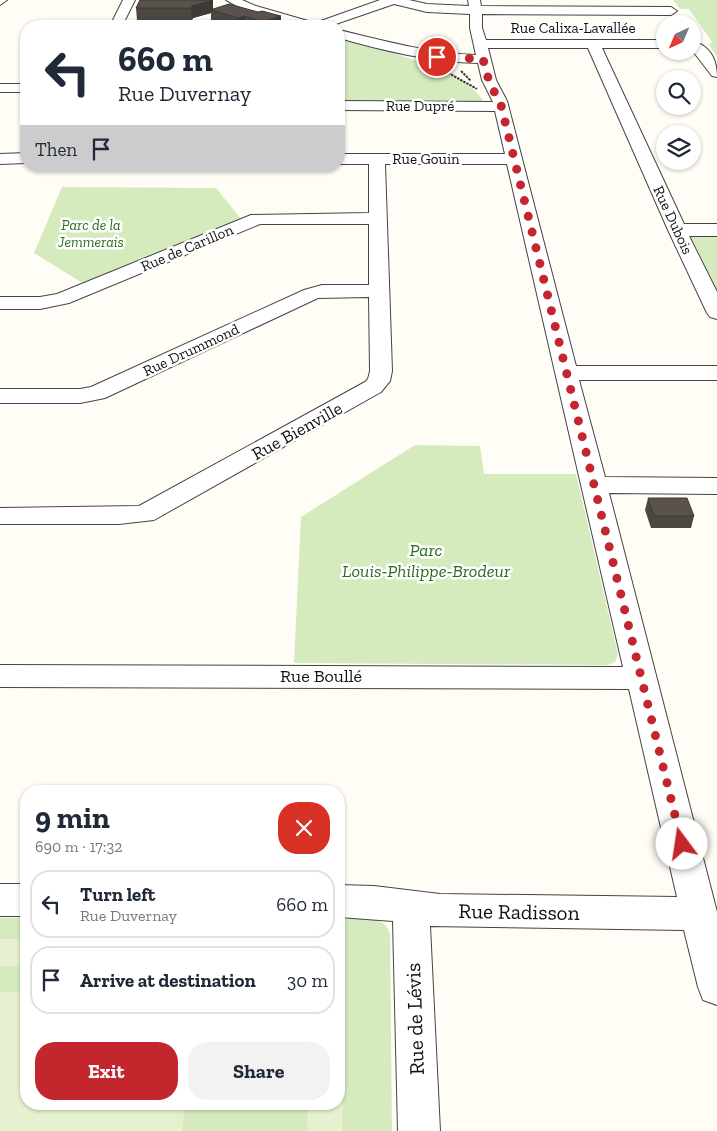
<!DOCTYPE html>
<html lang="en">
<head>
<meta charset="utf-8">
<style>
  :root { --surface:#fff; --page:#f2f2f3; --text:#1f2937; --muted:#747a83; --line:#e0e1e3; --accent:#c4262e }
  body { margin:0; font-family:"Zilla Slab",serif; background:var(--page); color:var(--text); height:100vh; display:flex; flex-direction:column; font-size:19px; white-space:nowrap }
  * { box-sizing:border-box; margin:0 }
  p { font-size:16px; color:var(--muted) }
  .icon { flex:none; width:28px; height:28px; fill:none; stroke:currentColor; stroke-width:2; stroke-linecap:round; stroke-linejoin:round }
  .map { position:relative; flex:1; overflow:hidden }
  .side { position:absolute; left:20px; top:785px; width:325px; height:325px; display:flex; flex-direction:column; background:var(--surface); border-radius:20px; box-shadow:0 1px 4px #0004 }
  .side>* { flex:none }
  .guide { position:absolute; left:20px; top:20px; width:325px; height:152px; border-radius:20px; box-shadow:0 1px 4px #0004; background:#fff; color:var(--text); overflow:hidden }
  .needle { width:32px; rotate:224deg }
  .fabs { position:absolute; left:656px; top:15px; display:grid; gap:10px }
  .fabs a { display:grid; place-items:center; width:45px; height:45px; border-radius:50%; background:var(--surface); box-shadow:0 1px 4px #0004; font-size:25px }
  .pin { position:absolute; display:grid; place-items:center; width:42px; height:42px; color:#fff; margin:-21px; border:2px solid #fff; border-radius:50%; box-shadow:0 1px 5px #0007 }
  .me { position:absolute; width:55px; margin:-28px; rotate:346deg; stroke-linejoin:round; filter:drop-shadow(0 0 4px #0008) }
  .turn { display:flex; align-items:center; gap:18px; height:105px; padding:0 15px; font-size:22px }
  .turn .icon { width:65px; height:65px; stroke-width:2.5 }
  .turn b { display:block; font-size:35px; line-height:42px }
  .then { display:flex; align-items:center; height:48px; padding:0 15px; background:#0003; gap:10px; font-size:19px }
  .round { display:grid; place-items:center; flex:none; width:52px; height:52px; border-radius:20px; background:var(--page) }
  .headline { display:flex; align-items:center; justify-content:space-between; height:85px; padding:0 15px }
  h1 { font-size:30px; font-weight:800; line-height:38px }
  .action { display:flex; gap:10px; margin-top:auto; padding:10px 15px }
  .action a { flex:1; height:58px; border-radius:20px; background:var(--accent); color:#fff; font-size:20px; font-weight:800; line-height:58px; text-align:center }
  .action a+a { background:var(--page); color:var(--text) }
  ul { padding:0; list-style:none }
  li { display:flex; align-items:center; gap:15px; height:68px; margin:0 10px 8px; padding:0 5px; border:2px solid var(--line); border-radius:20px }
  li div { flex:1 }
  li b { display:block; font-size:19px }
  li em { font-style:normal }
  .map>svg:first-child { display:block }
  .green { fill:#d5ebbd }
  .pitch { fill:#e6f2cf }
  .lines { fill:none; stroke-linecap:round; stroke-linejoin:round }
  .minor-casing { stroke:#444; stroke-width:2 }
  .path { stroke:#333; stroke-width:2; stroke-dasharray:2.5 1; stroke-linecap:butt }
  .minor { fill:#fff; fill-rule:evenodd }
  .wall { fill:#4d4742 }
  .shaded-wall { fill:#3f3936 }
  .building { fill:#5a524d; stroke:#3f3936 }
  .route { stroke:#c4262e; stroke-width:9; stroke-dasharray:0 16.2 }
  .labels { text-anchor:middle; stroke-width:5; stroke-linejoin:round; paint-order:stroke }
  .far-street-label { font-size:15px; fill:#111; stroke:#fff }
  .far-park-label { font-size:15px; font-style:italic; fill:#2f6b1f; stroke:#fff }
  .street-label { font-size:18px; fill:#111; stroke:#fff }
  .park-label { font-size:18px; font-style:italic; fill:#2f6b1f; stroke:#fff }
  .near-street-label { font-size:21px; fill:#111; stroke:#fff }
</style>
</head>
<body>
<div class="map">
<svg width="717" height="1131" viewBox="0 0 717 1131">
  <rect width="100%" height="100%" fill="#fffdf5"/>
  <path class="green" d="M673 0H717V57L709 45 712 42 689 9H680Z
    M339 39C375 49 469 68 485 104H339Z
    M62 187 216 188 242 220 84 284 34 253Z
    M717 234V292L694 243 687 238V236Z
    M415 445 480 446 484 474H576L618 654 615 662 608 665 294 663 301 517Z
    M0 918H26V1104H339V919C356 919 386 913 390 935L392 1131H0Z"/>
  <path class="pitch" d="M0 939H26V967L0 966Z
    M0 992 26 993V1104H185L182 1131H0Z
    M339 1074 343 1105 342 1131H307L308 1104H339Z"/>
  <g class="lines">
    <defs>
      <path id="minor" d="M0 0H7L0 5Z
        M123 0H135L122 26H110Z
        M226 0H242L256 6 315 23 380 0H409L427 4 469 6 468 0H480L481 6 671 7 677 11 671 15 482 14V28L486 40H665V48H602L684 224H717V236H689L717 292V319L710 317 707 313 668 230 588 48H488L496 80 507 101 576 366H717V380H579L605 477 717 478V494L609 493 717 912V1005L703 1000 698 987 684 930 430 926 440 1131H398L393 921 339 917V885L374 886 440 894 677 897 629 689 0 687V665L623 667 507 164H385L392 371 390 381 381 392 154 520 119 524H0V508L139 506 365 382 368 379 370 371 369 297 318 298 105 398 80 403H0V389H80L91 387 304 290 322 285H369V224H260L69 303 40 309H0V297H40L57 294 251 215 369 213V164H339V154H505L495 111 339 110V101L493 102 482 80 478 63C430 62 385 51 339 38V30C385 41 428 53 476 55L470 28V14L427 12 394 4 330 26H300L248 12Z
        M692 41C711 46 717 60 717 77L712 76 692 50Z
        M0 84H26V92H0Z
        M26 153V163L0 164V154Z
        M0 884H26V916H0Z"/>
    </defs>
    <use href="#minor" class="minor-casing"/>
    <path class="path" d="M445 71 477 89
      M461 71 471 81"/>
    <use href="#minor" class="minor"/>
  </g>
  <path class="wall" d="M212 0 213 9 258 12 281 16V26H225L211 22V13L193 18 192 20H137L136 8Z
    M648 498 694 516 691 528H651L645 510Z"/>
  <path class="shaded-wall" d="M213 0V11L210 10 211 13 193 18 192 20 191 8 192 6Z
    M244 16 245 26H239V18Z
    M281 16V26H263V22Z"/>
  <path class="building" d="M140 0H213L192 6 191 8H136Z
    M229 4 258 12 262 11 281 16 263 22 244 16 239 18 210 10Z
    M648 498H687L694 516H654Z"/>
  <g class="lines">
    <path class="route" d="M437 57 483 59 490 85 500 101 682 844"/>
  </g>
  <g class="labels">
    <g class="far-street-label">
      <text x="573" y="33">Rue Calixa-Lavallée</text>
      <text x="420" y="111">Rue Dupré</text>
      <text x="426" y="164">Rue Gouin</text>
      <text transform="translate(673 220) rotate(65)" y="5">Rue Dubois</text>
      <text transform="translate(187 248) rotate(-23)" y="5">Rue de Carillon</text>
      <text transform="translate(191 350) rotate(-25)" y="5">Rue Drummond</text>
    </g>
    <g class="far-park-label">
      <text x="91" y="230">Parc de la<tspan x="91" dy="17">Jemmerais</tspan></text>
    </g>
    <g class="street-label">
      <text transform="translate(297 431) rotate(-29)" y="6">Rue Bienville</text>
      <text x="321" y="682">Rue Boullé</text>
    </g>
    <g class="park-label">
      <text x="426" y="556">Parc<tspan x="426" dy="21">Louis-Philippe-Brodeur</tspan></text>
    </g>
    <g class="near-street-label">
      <text transform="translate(519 912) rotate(1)" y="7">Rue Radisson</text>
      <text transform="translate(415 1019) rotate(-92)" y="7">Rue de Lévis</text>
    </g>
  </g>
</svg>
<div class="fabs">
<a><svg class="needle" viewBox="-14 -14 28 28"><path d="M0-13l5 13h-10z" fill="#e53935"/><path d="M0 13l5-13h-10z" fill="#747a83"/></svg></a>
<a><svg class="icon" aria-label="search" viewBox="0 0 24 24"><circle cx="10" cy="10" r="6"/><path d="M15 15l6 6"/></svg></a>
<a><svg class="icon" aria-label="layers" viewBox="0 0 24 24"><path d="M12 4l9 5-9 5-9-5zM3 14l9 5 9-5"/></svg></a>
</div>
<div class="pin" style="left:437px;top:57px;background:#d93025"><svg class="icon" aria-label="arrive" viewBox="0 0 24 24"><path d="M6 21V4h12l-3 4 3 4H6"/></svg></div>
<svg class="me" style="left:682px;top:844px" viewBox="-20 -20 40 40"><circle r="19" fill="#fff"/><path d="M0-13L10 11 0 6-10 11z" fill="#c4262e"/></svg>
<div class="guide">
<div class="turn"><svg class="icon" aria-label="left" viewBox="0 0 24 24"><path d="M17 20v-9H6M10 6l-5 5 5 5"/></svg><div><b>660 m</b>Rue Duvernay</div></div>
<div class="then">Then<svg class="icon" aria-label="arrive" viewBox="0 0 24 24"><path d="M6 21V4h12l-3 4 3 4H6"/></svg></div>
</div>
<section class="side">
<div class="headline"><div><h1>9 min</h1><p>690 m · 17:32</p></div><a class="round" style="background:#d93025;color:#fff"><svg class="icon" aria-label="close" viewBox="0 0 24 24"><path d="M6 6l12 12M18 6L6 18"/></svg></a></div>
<ul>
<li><svg class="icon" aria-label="left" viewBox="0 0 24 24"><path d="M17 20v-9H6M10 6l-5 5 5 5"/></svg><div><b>Turn left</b><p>Rue Duvernay</p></div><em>660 m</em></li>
<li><svg class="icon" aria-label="arrive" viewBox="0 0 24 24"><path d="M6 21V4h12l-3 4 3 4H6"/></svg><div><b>Arrive at destination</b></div><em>30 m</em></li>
</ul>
<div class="action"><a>Exit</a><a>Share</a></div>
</section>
</div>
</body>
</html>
